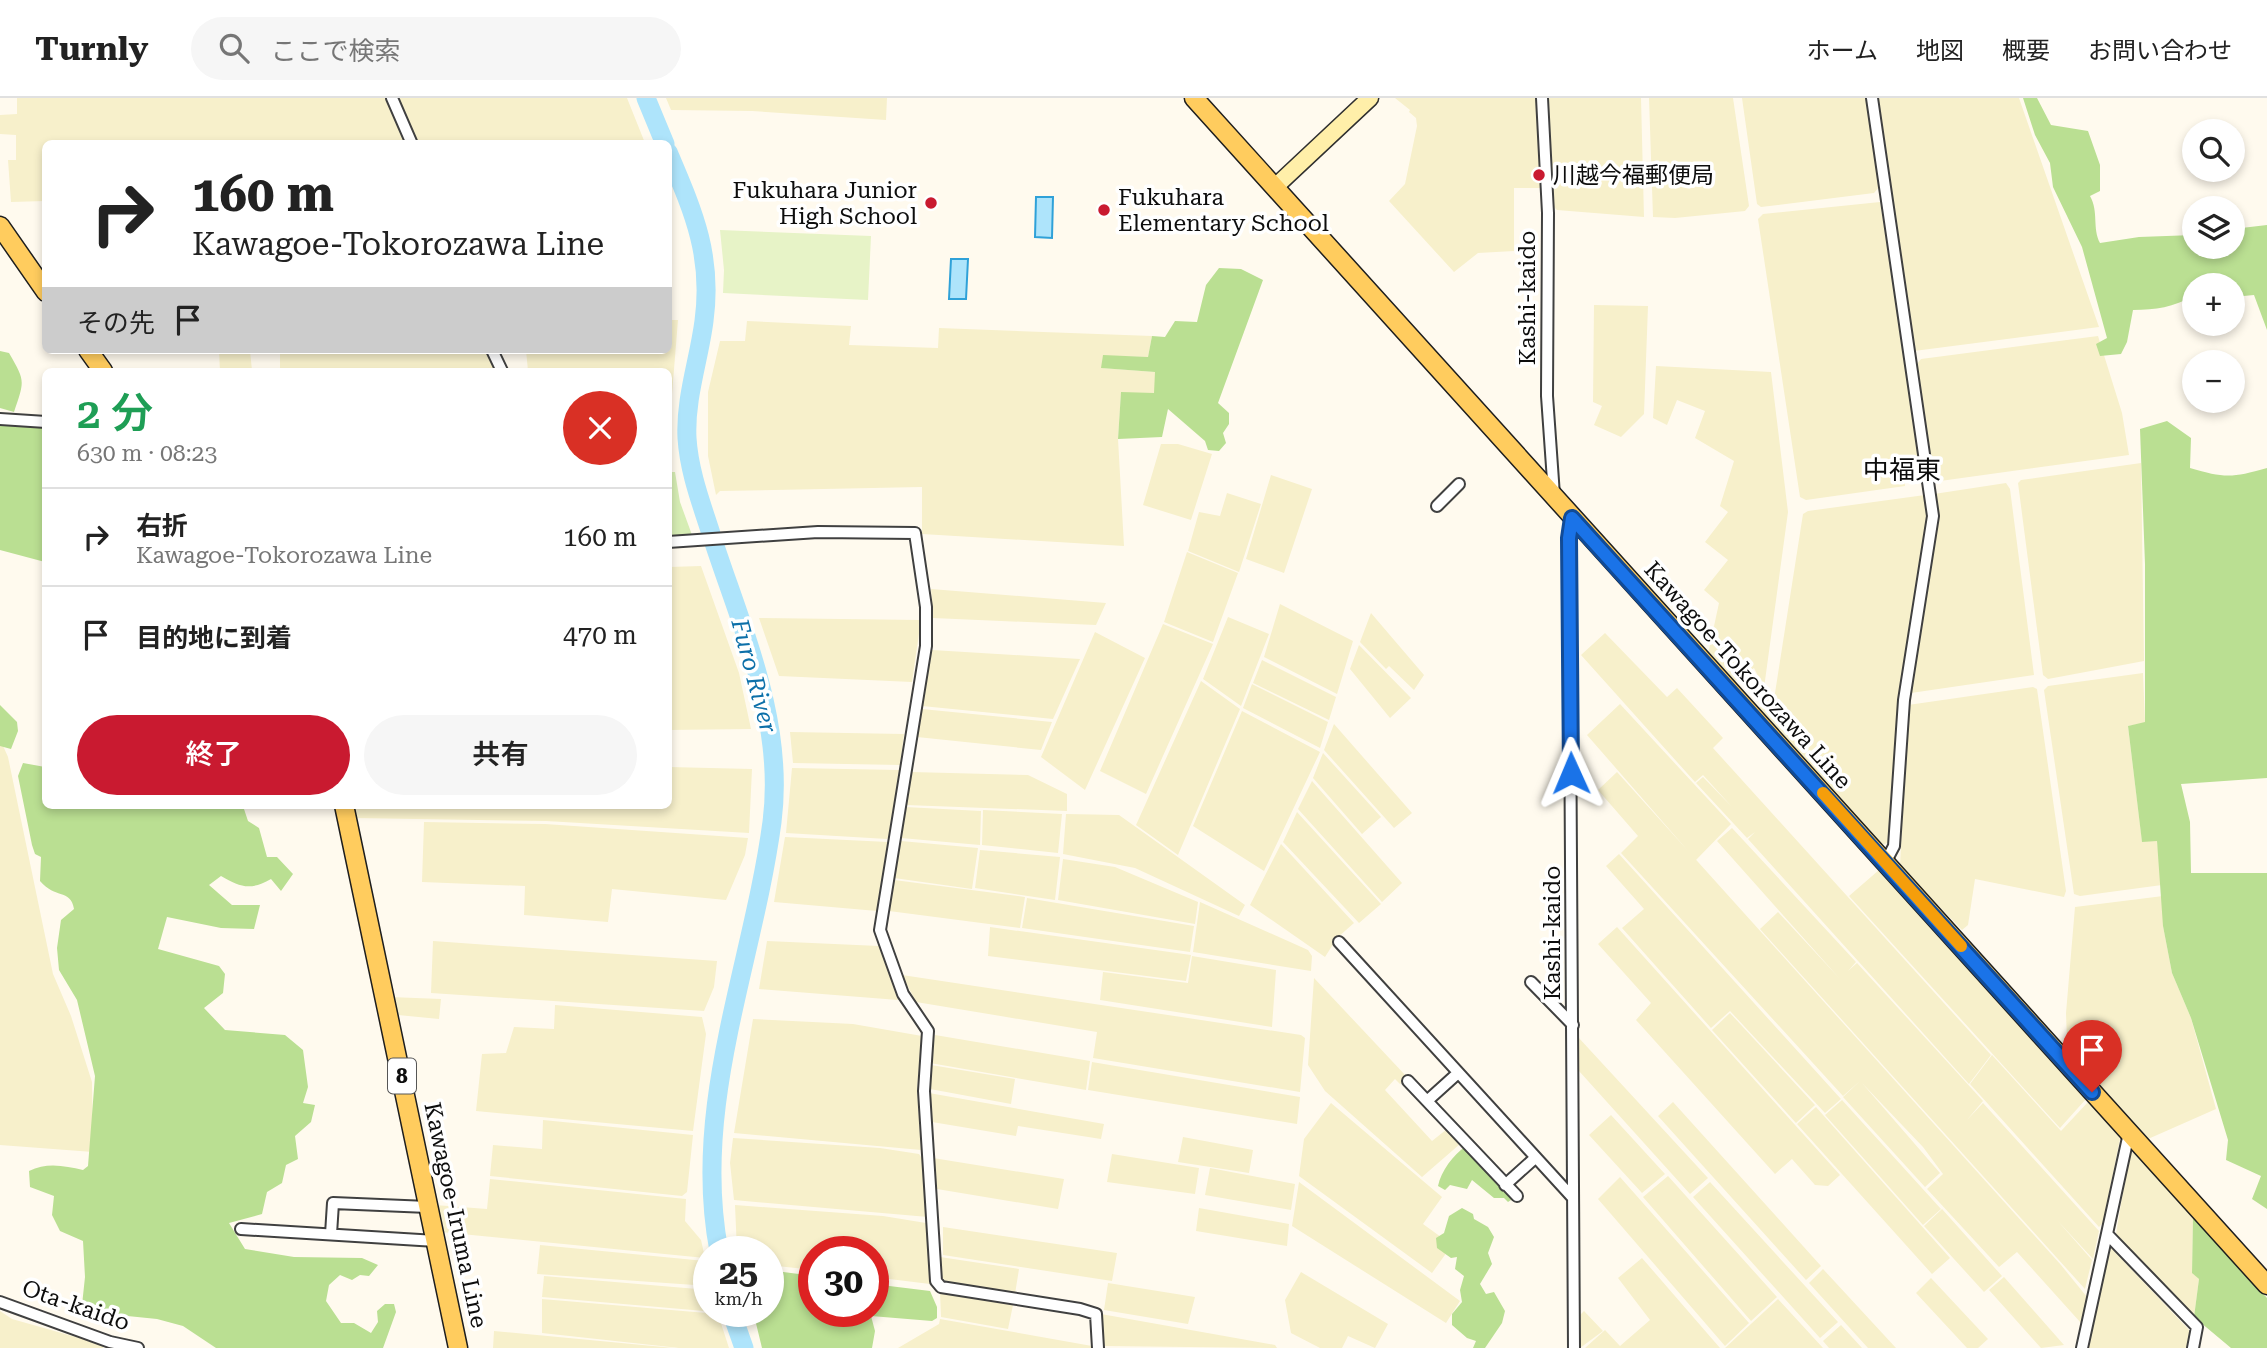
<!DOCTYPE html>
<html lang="ja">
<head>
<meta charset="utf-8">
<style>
  :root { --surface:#fff; --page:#f6f6f6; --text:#222; --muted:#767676; --line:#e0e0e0; --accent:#c91a30 }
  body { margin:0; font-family:"Roboto Serif","Noto Sans JP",serif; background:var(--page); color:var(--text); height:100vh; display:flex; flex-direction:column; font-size:26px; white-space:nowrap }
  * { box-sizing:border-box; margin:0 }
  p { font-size:23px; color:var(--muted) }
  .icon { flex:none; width:38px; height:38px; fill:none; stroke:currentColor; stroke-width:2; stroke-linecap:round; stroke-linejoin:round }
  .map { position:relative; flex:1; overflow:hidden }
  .sheet { position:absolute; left:42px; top:270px; width:630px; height:441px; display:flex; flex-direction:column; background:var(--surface); border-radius:10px; box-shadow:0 4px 10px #0003 }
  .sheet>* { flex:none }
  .banner { position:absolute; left:42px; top:42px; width:630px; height:214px; border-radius:10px; box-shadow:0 4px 10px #0003; background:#fff; color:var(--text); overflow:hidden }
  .buttons { position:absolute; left:2182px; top:21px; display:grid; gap:14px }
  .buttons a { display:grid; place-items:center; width:63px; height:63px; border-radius:50%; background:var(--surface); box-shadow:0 4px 10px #0003; font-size:35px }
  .speed { position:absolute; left:693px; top:1138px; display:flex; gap:14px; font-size:35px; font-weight:700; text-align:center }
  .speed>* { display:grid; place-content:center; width:91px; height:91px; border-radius:50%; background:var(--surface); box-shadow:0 4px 10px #0003; line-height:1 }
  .speed small { font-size:18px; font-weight:400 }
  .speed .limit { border:10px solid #d22; background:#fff; color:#111 }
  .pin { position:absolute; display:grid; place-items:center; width:60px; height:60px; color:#fff; margin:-72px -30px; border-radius:50% 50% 50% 0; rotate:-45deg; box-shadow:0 0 7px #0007 }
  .pin .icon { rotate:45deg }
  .me { position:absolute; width:77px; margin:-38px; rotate:359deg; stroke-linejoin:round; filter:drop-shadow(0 0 5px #0008) }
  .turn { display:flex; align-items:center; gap:24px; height:147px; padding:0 35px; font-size:32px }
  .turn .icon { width:91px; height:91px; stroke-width:2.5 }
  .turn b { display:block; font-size:49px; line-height:60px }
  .then { display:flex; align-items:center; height:66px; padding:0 35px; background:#0003; gap:14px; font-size:26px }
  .round { display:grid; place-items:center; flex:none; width:74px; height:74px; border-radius:37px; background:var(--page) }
  .headline { display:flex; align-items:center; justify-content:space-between; height:119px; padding:0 35px }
  h1 { font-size:42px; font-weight:600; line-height:52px; color:#1e9e55 }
  .cta { display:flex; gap:14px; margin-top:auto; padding:14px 35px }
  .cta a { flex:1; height:80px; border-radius:42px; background:var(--accent); color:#fff; font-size:28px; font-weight:600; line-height:80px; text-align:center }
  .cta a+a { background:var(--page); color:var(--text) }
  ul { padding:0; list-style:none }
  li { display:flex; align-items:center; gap:21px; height:98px; padding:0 35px; border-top:2px solid var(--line) }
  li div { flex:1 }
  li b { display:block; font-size:26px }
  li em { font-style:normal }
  header { display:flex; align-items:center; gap:42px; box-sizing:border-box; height:98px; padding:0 35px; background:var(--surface); border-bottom:2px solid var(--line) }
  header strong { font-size:33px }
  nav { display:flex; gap:38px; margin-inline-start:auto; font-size:24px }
  .search { width:490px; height:63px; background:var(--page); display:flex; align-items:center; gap:18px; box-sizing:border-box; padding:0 24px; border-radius:38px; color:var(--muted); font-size:26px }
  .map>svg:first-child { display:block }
  .farmland { fill:#f7f0cb }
  .green { fill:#d6edb4 }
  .forest { fill:#badf92 }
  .pitch { fill:#e7f3c7 }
  .water { fill:#aee4fb; stroke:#2fa1d8; stroke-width:2 }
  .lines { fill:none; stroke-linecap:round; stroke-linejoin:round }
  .river { stroke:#aee4fb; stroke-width:19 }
  .street-casing { stroke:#404040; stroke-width:14 }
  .secondary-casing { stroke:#2f2f2f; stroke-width:19 }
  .primary-casing { stroke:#1e1e1e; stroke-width:21 }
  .street { stroke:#fff; stroke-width:10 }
  .secondary { stroke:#ffefa9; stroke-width:16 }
  .primary { stroke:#ffcc5e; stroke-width:18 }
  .route-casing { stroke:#114b97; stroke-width:18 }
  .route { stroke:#1a73e8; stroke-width:12 }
  .slow { stroke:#f59e0b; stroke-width:12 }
  .poi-dot { fill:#c91a30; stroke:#fff; stroke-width:2.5 }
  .labels { text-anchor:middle; stroke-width:7; stroke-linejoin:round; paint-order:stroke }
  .shield { fill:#fff; stroke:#565656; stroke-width:2 }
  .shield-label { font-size:21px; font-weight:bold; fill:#0d0d0d }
  .poi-label { font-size:23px; fill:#0d0d0d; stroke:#fff; text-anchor:start }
  .street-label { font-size:23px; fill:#0d0d0d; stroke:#fff }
  .water-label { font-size:24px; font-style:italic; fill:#0d70a9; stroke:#fff }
  .quarter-label { font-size:26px; fill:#0d0d0d; stroke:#fff }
</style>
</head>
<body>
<header>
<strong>Turnly</strong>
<div class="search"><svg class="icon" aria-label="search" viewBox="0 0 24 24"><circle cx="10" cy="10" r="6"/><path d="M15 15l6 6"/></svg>ここで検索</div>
<nav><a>ホーム</a><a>地図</a><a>概要</a><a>お問い合わせ</a></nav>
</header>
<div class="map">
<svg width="2267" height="1250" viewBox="0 0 2267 1250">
  <rect width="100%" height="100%" fill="#fffaee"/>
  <path class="farmland" d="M17 0H385L406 45 46 46 45 103 11 104 8 62H16V37L0 36V17L17 16Z
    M398 0H627L645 45H419Z
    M666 0H887L886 22 752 13 671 12Z
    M1395 0H1538L1541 90H1514V153L1478 155 1454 174 1389 103 1405 86 1417 28 1416 20 1409 14 1410 12Z
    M1549 0H1641L1644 119 1557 112 1552 107Z
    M1649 0H1733L1749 108 1745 113 1675 120 1653 119Z
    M1742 0H1867L1879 89 1874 95 1761 109 1757 106Z
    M1878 0H2019L2099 229 1914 253Z
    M1880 104 1922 367 1903 372 1905 388 1806 402 1800 399 1758 121 1763 116Z
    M1594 207 1648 208 1644 316 1621 339 1594 327 1602 308 1593 304Z
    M669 222H678L672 296H669L668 273H528L526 252H668Z
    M747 223 851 228 849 247 938 250 939 230 1152 238 1148 259 1103 258 1102 270 1155 274V295H1121L1118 341 1124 448 922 436V389L720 393 716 397 708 358V294L720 243H745Z
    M2098 238 2122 315 2129 357 1933 384 1917 266 1921 261Z
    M250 252 252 273H220L219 253Z
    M489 252 498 273H280V253Z
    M1656 268 1771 274 1788 414 1764 590 1754 570 1734 584 1708 556 1719 505 1704 492 1728 462 1705 444 1728 414 1720 408 1734 363 1695 340 1705 313 1677 302 1667 327 1653 320Z
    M1161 346H1178L1212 356 1191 422 1143 407Z
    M2141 365 2144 563 2048 581 2043 577 2018 385 2021 382Z
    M1271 377 1312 391 1284 475 1246 461Z
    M2006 385 2010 391 2034 577 1911 595 1938 421 1934 396Z
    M1227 395 1261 406 1239 474 1188 453 1199 414 1220 418Z
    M1925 397 1929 418 1898 605 1888 745 1881 747 1758 611 1775 595 1803 416 1808 413Z
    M1187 454 1238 475 1213 544 1164 524Z
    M701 468 739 575 751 631 669 632V469Z
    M931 491 1106 505 1096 527 933 520Z
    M1280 506 1353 543 1337 596 1264 559Z
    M1371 515 1424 577 1414 592 1389 568 1386 571 1360 544Z
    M1228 519 1269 536 1241 608 1203 581Z
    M759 520 921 522 912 584 779 578Z
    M1163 526 1213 546 1146 696 1100 673Z
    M1095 534 1145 560 1085 692 1041 659Z
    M1605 535 1667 599 1677 590 1723 640 1713 650 1991 957 1969 986 1748 741 1755 734 1747 740 1696 685 1703 679 1732 709 1703 677 1695 684 1581 557Z
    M1359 547 1411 600 1390 620 1350 571Z
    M932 552 1080 561 1053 621 922 608Z
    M1262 562 1336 599 1329 622 1253 585Z
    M2143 575 2145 625 2128 628 2142 743 2157 742 2162 787 2080 798 2074 796 2044 592 2048 588Z
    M1201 583 1240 611 1178 757 1136 727Z
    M1252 586 1328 624 1320 650 1243 610Z
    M2033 589 2037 591 2066 793 2064 799 1975 781 1968 827 1962 832 1900 768 1908 607Z
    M1620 606 1731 726 1696 762 1587 637Z
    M922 611 1052 624 1041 652 917 639Z
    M1242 613 1320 654 1264 773 1193 728Z
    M1334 626 1412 715 1394 730 1324 652Z
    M790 634 904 636 900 667 793 665Z
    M0 641 8 659 53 876 71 918 92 984 93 1054 0 1047Z
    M1323 655 1381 719 1362 736 1313 680Z
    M669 669 752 671 749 735 546 723 353 720 351 707H668Z
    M792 670 899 672 889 738 887 741 786 735Z
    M911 674 1028 677 1067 696V713L906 707Z
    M1617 674 2061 1167 2087 1199 2081 1225 2017 1154 1999 1169 1927 1091 1943 1076 1923 1049 1862 985 1940 1075 1925 1089 1843 999 1860 983 1843 998 1621 755 1638 738 1598 692Z
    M1312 683 1402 785 1382 804 1298 711Z
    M905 709 981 713 980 747 901 740Z
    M983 712 1062 716 1058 755 982 747Z
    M1297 714 1381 806 1359 825 1283 744Z
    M1066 716 1119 717 1245 807 1239 818 1135 770 1063 756Z
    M424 724 545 726 748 740 745 757 726 802 612 791 608 824 524 817 525 788 422 784Z
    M1732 730 1856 864 1848 873 1857 865 1983 1003 1967 1022 1983 1005 2099 1133 2093 1161 2057 1122 2092 1162 2085 1191 1760 831 1778 814 1840 881 1717 743Z
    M785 739 888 744 877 813 774 804Z
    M901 743 978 750 972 791 894 780Z
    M1281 746 1354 825 1337 840 1325 859 1250 807Z
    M980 752 1060 759 1055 802 975 790Z
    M1619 756 1841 1001 1825 1015 1730 913 1711 930 1622 830 1644 811 1606 768Z
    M1063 761 1115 769 1198 804 1195 826 1058 802Z
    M1879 772 2086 1001 2060 1030 1849 798Z
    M894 782 1025 799 1020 830 889 813Z
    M2163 798V828L2172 875 2191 920 2216 1011 2148 1041 2064 949 2067 943 2066 915 2075 809Z
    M1027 800 1194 828 1190 854 1022 830Z
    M1200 804 1308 852 1312 858 1311 873 1193 854Z
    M990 829 1191 857 1186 883 988 858Z
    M1617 829 1840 1077 1828 1088 1815 1087 1792 1061 1775 1076 1636 922 1651 905 1598 846Z
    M433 843 717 863 714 889 704 913 431 895Z
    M767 843 879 848 898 902 759 891Z
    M1192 858 1276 872 1272 929 1100 902 1103 874 1188 885Z
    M902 877 1301 937 1305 940 1300 994 1093 960 1097 934 916 904Z
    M1314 880 1407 979 1400 986 1395 981 1385 992 1432 1043 1447 1031 1460 1046 1422 1079 1325 993 1308 967Z
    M390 899 441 901 439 921 398 917Z
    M555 907 702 919 706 936 693 1033 476 1013 482 956 506 955 514 929 554 931Z
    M1730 915 1815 1007 1796 1025 1712 932Z
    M753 921 853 926 922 938 917 990 921 1052 734 1035Z
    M935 937 1090 963 1086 992 930 965Z
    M1578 939 1708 1080 1690 1096 1579 973Z
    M1992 957 2061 1033 2088 1004 2117 1034 2120 1041 2103 1125 2099 1129 1970 986Z
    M1092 964 1300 999 1297 1026 1088 992Z
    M931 967 1015 981 1011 1006 930 991Z
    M929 995 1104 1026 1101 1041 1018 1028 1016 1038 932 1024Z
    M1842 1002 1941 1111 1923 1127 1825 1017Z
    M1673 1004 1821 1168 1806 1182 1658 1018Z
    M1331 1005 1442 1099 1423 1126 1452 1147 1432 1175 1299 1078 1304 1041Z
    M1816 1009 1950 1160 1932 1176 1797 1026Z
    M1611 1017 1665 1076 1642 1095 1589 1037Z
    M543 1022 693 1037 687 1094 682 1098 490 1078 493 1047 542 1051Z
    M1183 1039 1253 1052 1249 1075 1178 1064Z
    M733 1040 880 1050 919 1056 923 1062 928 1119 734 1102 730 1065Z
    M2133 1054 2193 1118 2192 1174 2199 1181 2194 1219 2116 1136 2129 1058Z
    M1112 1056 1199 1070 1195 1096 1107 1084Z
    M933 1060 1064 1081 1058 1111 937 1091Z
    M1210 1070 1295 1086 1291 1112 1205 1097Z
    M1668 1078 1777 1199 1751 1223 1643 1099Z
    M1620 1079 1749 1225 1725 1248 1598 1101Z
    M490 1081 686 1101 685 1123 701 1142 705 1160 441 1134 435 1107 487 1111Z
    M1299 1084 1460 1203 1446 1225 1292 1128Z
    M1710 1084 1838 1224 1820 1240 1693 1099Z
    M735 1107 883 1118 926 1125 930 1186 873 1179V1153H814V1172L768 1167V1153H737Z
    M1199 1110 1289 1126 1287 1148 1196 1133Z
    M1942 1111 2002 1178 1984 1194 1924 1128Z
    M943 1129 1117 1155 1112 1183 943 1157Z
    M540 1147 705 1163 709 1188 537 1176Z
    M2109 1148 2191 1234 2188 1250H2088Z
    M940 1159 1019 1171 1015 1196 948 1185 942 1180Z
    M1642 1160 1720 1250H1585L1605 1232 1620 1248 1650 1222 1618 1180Z
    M1823 1171 1896 1250H1868L1809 1185Z
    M1301 1174 1388 1226 1375 1250 1348 1238 1342 1250H1320L1291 1235 1285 1202Z
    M544 1178 709 1192V1213L716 1214 542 1199Z
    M2004 1179 2064 1247 2041 1250 1989 1192Z
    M1931 1180 1988 1241 1978 1250H1967L1916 1195Z
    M1108 1185 1195 1199 1188 1226 1104 1212Z
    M940 1194 1013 1207 1008 1231 941 1219Z
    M542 1201 718 1216 729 1250H679L542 1235Z
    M1778 1201 1823 1250H1725Z
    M0 1213 12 1221 104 1247 103 1250H0Z
    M1584 1213 1603 1233 1580 1250 1579 1218Z
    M1101 1216 1275 1247 1277 1250 1104 1248Z
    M940 1221 1092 1248V1250H898L939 1226Z
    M1841 1227 1862 1250H1829L1823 1243Z
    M494 1233 674 1250H493Z"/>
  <path class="green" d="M669 374H675L680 404 692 437 669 439Z"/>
  <path class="forest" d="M2023 0H2037L2051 27 2088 33 2100 67V93L2090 98C2099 114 2092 130 2100 145L2139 139 2194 137V149H2233V131L2267 127V232L2254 197 2233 199V187H2194V198C2173 209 2156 212 2133 212L2127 244 2121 256 2100 258 2096 246 2107 240 2082 149 2053 89 2050 65 2035 37Z
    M1219 170 1241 171 1263 182 1218 305 1229 315V326L1223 335 1226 345 1219 353 1208 352 1205 343 1168 311 1162 339 1118 341 1121 294 1154 295 1155 274 1101 270 1103 257 1148 259 1152 238 1165 239 1175 223 1197 224 1206 187Z
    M0 253 9 255C25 283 25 282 14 314L0 310Z
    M2167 323 2191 340 2190 370C2224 380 2232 380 2267 370V680L2181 686 2190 724 2191 775H2267V1111L2252 1101 2261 1078 2226 1062 2228 1042 2191 920 2172 875 2163 828 2157 743 2142 744 2128 628 2145 624V466L2140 331Z
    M0 325 45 328V464L0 452Z
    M0 607 17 624 18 633 11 651 0 648Z
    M23 665 45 669 46 707 243 708 248 723 259 730 267 759H277L293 776 281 793 271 781C250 793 240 789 221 778L209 787 232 807H260L254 831 221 830 167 819 158 851 219 868 225 876 223 895 204 910 225 932 285 937 303 952 308 989 303 1005 315 1007 311 1024 295 1038 298 1061 286 1067 282 1085 267 1094 262 1116 229 1125 245 1151 294 1159 362 1160 378 1167 369 1178 360 1177 352 1182 340 1177 329 1187 326 1203 341 1225H354L371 1235 378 1224 377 1213 385 1206H394L396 1214 383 1250H216L183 1228 157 1221 98 1215 82 1207 85 1179 83 1143 60 1133 52 1117 54 1098 30 1089 29 1073C47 1064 65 1068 83 1072L88 1068 95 978 77 902 59 872 57 850 61 822 74 811C71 791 55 801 40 783L41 759 35 756 32 747 18 678Z
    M1466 1048 1500 1072 1514 1100 1508 1104 1504 1100H1494L1472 1082 1467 1091 1450 1087 1445 1092 1438 1088C1441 1073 1453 1057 1466 1048Z
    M1462 1110 1473 1116 1474 1121 1488 1129 1494 1139 1488 1155 1492 1166 1480 1186 1486 1196 1494 1194 1505 1213 1502 1225 1485 1250H1473L1476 1243 1467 1240 1452 1227V1216L1462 1204 1460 1192 1464 1178 1455 1171 1457 1159 1451 1160 1437 1150 1436 1140 1444 1135 1449 1118Z
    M2193 1118 2267 1200V1250H2231L2194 1219 2199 1181 2192 1175Z
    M768 1172 814 1178V1213H873V1186L930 1193 937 1209V1220L932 1223 871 1218 875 1233 872 1250H762L753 1213H768Z"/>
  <path class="pitch" d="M720 132 871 138 868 202 723 195 724 172Z"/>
  <path class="water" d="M1036 99H1053L1052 140 1035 139Z
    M951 161H968L966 201H949Z"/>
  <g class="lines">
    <path class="river" d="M646 0 665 46
      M668 54C693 113 713 157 704 223 699 262 685 300 687 340 689 374 702 407 712 439 742 531 785 624 772 724 753 866 691 1008 719 1153
      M731 1213 744 1250"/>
    <defs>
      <path id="street" d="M392 0 412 46
        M1542 0 1548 115 1547 298 1554 397
        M1872 0 1933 418 1904 602 1894 748 1885 765
        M492 252 502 273
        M0 321 46 324
        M1437 408 1459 386
        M1572 420 1569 440 1574 1250
        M668 444 818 434 915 435 926 509V548L880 832 903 896 928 933 924 993 936 1183 941 1189 1080 1211 1096 1216 1098 1250
        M1339 844 1573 1100
        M1531 884 1573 927
        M1408 983 1517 1098
        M1427 1003 1458 975
        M1505 1087 1535 1060
        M241 1131 436 1143
        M331 1136 333 1105 428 1109
        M2107 1136 2197 1229 2193 1250
        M0 1204 110 1244 138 1250
        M2082 1250 2129 1035"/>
      <path id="secondary" d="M1275 89 1370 0"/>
      <path id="primary" d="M1194 0 2267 1187
        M0 128 46 194
        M88 252 103 273
        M344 707 458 1250"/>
    </defs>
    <use href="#street" class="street-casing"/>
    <use href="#secondary" class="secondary-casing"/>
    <use href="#primary" class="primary-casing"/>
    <use href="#street" class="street"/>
    <use href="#secondary" class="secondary"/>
    <use href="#primary" class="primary"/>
  </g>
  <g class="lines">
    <defs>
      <path id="route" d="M1571 675 1569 440 1572 420 2092 994"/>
    </defs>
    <use href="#route" class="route-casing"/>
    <use href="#route" class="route"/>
    <path class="slow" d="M1823 695 1961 848"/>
  </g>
  <g class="poi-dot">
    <circle cx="1539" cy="77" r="7"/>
    <circle cx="931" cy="105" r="7"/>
    <circle cx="1104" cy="112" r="7"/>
  </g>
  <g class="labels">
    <rect class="shield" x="388" y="960.5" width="28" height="35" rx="5"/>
    <g class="shield-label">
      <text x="402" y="985">8</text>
    </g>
    <g class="poi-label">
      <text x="1553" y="85">川越今福郵便局</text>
      <text x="917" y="100" text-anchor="end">Fukuhara Junior<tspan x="917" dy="26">High School</tspan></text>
      <text x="1118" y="107">Fukuhara<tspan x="1118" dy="26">Elementary School</tspan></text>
    </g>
    <g class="street-label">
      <text transform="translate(1527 200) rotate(-90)" y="8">Kashi-kaido</text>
      <text transform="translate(1748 577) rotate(48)" y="8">Kawagoe-Tokorozawa Line</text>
      <text transform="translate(1552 835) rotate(-90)" y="8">Kashi-kaido</text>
      <text transform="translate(456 1117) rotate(78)" y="8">Kawagoe-Iruma Line</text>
      <text transform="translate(76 1207) rotate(19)" y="8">Ota-kaido</text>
    </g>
    <g class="water-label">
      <text transform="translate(754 578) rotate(75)" y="8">Furo River</text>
    </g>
    <g class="quarter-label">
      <text x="1902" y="381">中福東</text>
    </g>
  </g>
</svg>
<div class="buttons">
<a><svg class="icon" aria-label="search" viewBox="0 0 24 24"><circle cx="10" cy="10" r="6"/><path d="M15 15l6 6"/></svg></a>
<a><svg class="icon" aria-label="layers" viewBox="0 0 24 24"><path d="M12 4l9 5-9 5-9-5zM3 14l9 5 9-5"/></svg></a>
<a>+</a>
<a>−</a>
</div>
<div class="speed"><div>25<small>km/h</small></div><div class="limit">30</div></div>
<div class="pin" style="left:2092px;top:994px;background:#d93025"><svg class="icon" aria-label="arrive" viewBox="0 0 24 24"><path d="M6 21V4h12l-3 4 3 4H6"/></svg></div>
<svg class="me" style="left:1571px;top:675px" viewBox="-20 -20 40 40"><path d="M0-17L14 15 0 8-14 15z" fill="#1a73e8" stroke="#fff" stroke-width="4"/></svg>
<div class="banner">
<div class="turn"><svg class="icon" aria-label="right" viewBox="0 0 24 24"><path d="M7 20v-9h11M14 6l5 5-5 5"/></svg><div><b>160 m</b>Kawagoe-Tokorozawa Line</div></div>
<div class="then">その先<svg class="icon" aria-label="arrive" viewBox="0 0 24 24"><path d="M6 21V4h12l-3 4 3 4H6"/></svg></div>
</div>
<section class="sheet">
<div class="headline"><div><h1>2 分</h1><p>630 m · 08:23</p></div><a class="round" style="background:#d93025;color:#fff"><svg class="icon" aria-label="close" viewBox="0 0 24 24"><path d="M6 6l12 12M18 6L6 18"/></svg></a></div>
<ul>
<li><svg class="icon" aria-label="right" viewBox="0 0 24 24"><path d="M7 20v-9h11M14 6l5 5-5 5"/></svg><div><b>右折</b><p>Kawagoe-Tokorozawa Line</p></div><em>160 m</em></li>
<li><svg class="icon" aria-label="arrive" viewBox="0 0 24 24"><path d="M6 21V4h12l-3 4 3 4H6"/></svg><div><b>目的地に到着</b></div><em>470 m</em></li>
</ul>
<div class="cta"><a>終了</a><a>共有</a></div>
</section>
</div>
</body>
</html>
